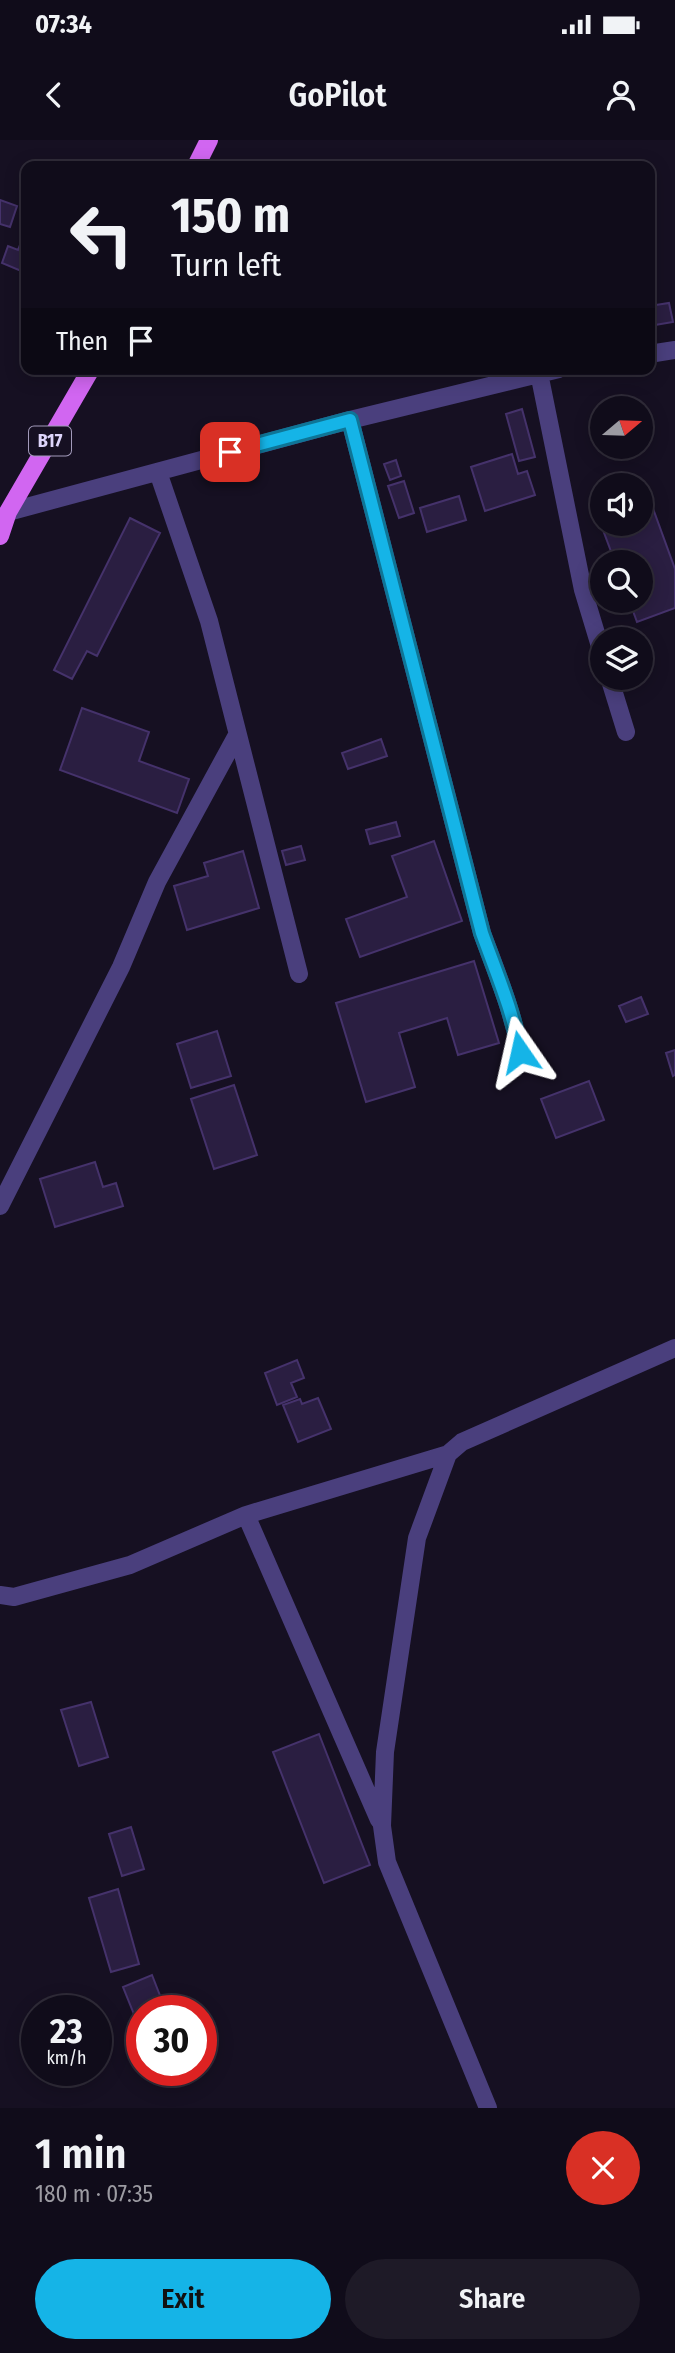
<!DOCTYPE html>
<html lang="en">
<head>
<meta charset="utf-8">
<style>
  :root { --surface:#100c1a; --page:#1e1a27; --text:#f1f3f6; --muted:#9c9ba2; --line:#302c39; --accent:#15b4e7 }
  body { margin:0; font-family:"Fira Sans Condensed",sans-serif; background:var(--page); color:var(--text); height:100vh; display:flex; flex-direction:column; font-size:26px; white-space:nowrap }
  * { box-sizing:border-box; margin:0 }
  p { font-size:23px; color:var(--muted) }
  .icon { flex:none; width:38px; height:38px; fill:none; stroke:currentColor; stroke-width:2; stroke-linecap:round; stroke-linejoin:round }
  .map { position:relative; height:1968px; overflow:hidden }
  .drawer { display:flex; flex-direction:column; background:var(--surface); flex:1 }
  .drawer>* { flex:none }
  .banner { position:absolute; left:21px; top:21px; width:634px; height:214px; border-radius:14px; box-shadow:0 4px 18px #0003,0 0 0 2px var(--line); background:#100c1a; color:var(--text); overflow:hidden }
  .needle { width:46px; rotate:71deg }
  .fabs { position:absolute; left:590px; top:256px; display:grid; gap:14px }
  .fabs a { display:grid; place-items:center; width:63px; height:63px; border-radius:50%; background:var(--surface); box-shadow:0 4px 18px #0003,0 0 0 2px var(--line); font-size:35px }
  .speed { position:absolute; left:21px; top:1855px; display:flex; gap:14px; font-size:35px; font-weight:700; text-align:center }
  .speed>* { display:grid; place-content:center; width:91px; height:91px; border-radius:50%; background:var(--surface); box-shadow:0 4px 18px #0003,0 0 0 2px var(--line); line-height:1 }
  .speed small { font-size:18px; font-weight:400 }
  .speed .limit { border:10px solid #d22; background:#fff; color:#111 }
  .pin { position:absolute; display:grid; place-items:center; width:60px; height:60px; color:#fff; margin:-30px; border-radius:14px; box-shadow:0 4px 10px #0006 }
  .me { position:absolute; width:77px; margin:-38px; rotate:349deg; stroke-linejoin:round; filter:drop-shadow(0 0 5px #0008) }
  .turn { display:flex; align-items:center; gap:24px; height:147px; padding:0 35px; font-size:32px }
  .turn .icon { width:91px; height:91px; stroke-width:2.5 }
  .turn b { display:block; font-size:49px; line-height:60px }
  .then { display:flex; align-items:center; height:66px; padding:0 35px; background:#0003; gap:14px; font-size:26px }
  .round { display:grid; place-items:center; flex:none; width:74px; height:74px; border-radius:37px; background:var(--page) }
  .headline { display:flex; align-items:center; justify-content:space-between; height:119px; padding:0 35px }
  h1 { font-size:42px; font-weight:600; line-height:52px }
  .cta { display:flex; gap:14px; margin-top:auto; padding:14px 35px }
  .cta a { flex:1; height:80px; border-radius:42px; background:var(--accent); color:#111; font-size:28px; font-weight:600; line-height:80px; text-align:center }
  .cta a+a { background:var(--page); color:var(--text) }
  .status { display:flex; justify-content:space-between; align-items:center; height:49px; padding:0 35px; background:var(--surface); direction:ltr }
  .status svg { height:19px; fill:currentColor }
  header { display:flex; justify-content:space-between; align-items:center; height:91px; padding:0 35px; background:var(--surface); font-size:32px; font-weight:600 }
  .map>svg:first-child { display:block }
  .building { fill:#2a1e41; stroke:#45326b; stroke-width:2 }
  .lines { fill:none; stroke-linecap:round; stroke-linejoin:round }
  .minor { stroke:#4a3f7d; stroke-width:18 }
  .primary { stroke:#d166f1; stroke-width:18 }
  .route-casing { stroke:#0e7596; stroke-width:18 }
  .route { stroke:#15b4e7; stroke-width:12 }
  .labels { text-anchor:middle; stroke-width:5; stroke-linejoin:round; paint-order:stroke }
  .shield { fill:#161022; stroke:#a29aba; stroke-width:2 }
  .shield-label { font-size:18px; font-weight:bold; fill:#ded5fb }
</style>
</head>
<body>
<div class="status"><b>07:34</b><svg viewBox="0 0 49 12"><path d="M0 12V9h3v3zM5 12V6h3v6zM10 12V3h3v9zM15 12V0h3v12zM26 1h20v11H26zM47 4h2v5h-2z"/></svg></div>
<header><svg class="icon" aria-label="back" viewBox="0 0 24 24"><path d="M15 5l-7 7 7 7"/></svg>GoPilot<svg class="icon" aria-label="person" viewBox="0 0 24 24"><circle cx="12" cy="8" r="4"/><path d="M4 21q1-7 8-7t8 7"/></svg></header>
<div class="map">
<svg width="675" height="1968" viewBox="0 0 675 1968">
  <rect width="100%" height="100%" fill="#161022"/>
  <path class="building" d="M0 60 17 66 10 87 0 84Z
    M23 97 26 98V133L2 123 8 106 18 110Z
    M669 163 673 182 649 186V166Z
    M522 269 535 317 519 321 506 274Z
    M512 314 518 334 527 331 535 355 485 371 471 327Z
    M396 320 401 336 390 340 384 324Z
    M404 341 414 373 399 378 388 346Z
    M459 356 466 380 427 392 420 368Z
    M651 363 675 429V468L637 482 629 460H640V422H615L600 382 640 383V367Z
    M130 378 160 393 97 516 87 511 72 539 54 530Z
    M82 568 149 592 139 621 189 639 177 673 60 630Z
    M381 599 387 616 348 629 342 613Z
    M396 682 400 696 370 704 366 690Z
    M434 701 462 781 360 817 346 779 407 757 392 716Z
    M301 706 305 720 286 725 282 711Z
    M243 711 259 768 187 790 174 746 208 736 204 723Z
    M474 821 499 903 458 915 447 878 399 893 415 947 366 962 336 863Z
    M641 857 648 874 626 882 619 866Z
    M217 891 231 936 191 948 177 904Z
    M675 910V935L673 936 666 913Z
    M589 941 604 980 556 998 541 959Z
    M234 945 257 1015 214 1029 191 959Z
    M95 1022 103 1047 116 1043 123 1066 55 1087 40 1039Z
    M297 1220 304 1238 291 1243 297 1257 277 1265 265 1233Z
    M318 1258 331 1289 298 1302 283 1265 300 1259 302 1264Z
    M91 1562 108 1617 79 1626 61 1570Z
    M319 1594 370 1725 324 1743 273 1612Z
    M131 1687 144 1729 122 1736 109 1694Z
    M118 1749 139 1824 111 1832 89 1758Z
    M152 1835 166 1871H142V1894L123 1847Z"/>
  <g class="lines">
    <path class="minor" d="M649 214 675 210
      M539 233 583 450 602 513
      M350 280 482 793C496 831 513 872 520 912
      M158 332 209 481 299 834
      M8 372 350 280 559 229
      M609 537 626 592
      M0 1066 121 827 157 742 237 595
      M246 1375 379 1680
      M0 1455 14 1457 130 1425 246 1375 448 1314
      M488 1968 387 1722 382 1686 385 1612 417 1398 448 1314 462 1302 675 1208"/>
    <path class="primary" d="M196 26 209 0
      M0 396 8 372 91 229"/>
  </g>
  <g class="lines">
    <defs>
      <path id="route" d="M230 312 350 280 482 793C496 832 513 871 520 912"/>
    </defs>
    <use href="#route" class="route-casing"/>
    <use href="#route" class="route"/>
  </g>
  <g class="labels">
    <rect class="shield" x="29" y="286.5" width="42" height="29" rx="5"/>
    <g class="shield-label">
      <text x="50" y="307">B17</text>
    </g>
  </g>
</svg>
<div class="fabs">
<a><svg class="needle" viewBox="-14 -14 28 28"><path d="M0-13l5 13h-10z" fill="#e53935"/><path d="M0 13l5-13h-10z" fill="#9c9ba2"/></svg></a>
<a><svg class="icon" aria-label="sound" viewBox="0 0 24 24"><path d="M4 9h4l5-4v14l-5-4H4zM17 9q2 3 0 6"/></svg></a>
<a><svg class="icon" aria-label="search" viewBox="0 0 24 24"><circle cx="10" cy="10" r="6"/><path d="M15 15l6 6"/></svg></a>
<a><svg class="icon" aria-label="layers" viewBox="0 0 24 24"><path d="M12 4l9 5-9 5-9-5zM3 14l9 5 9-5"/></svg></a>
</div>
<div class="speed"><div>23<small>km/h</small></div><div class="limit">30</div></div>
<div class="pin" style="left:230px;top:312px;background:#d93025"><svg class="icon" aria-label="arrive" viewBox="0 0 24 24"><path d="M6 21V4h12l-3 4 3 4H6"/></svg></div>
<svg class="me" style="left:520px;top:912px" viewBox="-20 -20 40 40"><path d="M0-17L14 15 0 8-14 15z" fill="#15b4e7" stroke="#fff" stroke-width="4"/></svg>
<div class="banner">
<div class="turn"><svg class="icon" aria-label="left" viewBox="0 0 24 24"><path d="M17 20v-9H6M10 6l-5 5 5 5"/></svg><div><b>150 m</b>Turn left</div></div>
<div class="then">Then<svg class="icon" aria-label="arrive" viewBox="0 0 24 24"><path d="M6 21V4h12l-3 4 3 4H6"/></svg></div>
</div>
</div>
<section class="drawer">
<div class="headline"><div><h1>1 min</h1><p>180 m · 07:35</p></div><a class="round" style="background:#d93025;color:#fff"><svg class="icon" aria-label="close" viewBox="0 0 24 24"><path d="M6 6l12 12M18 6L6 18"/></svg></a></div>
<div class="cta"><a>Exit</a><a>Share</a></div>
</section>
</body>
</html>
